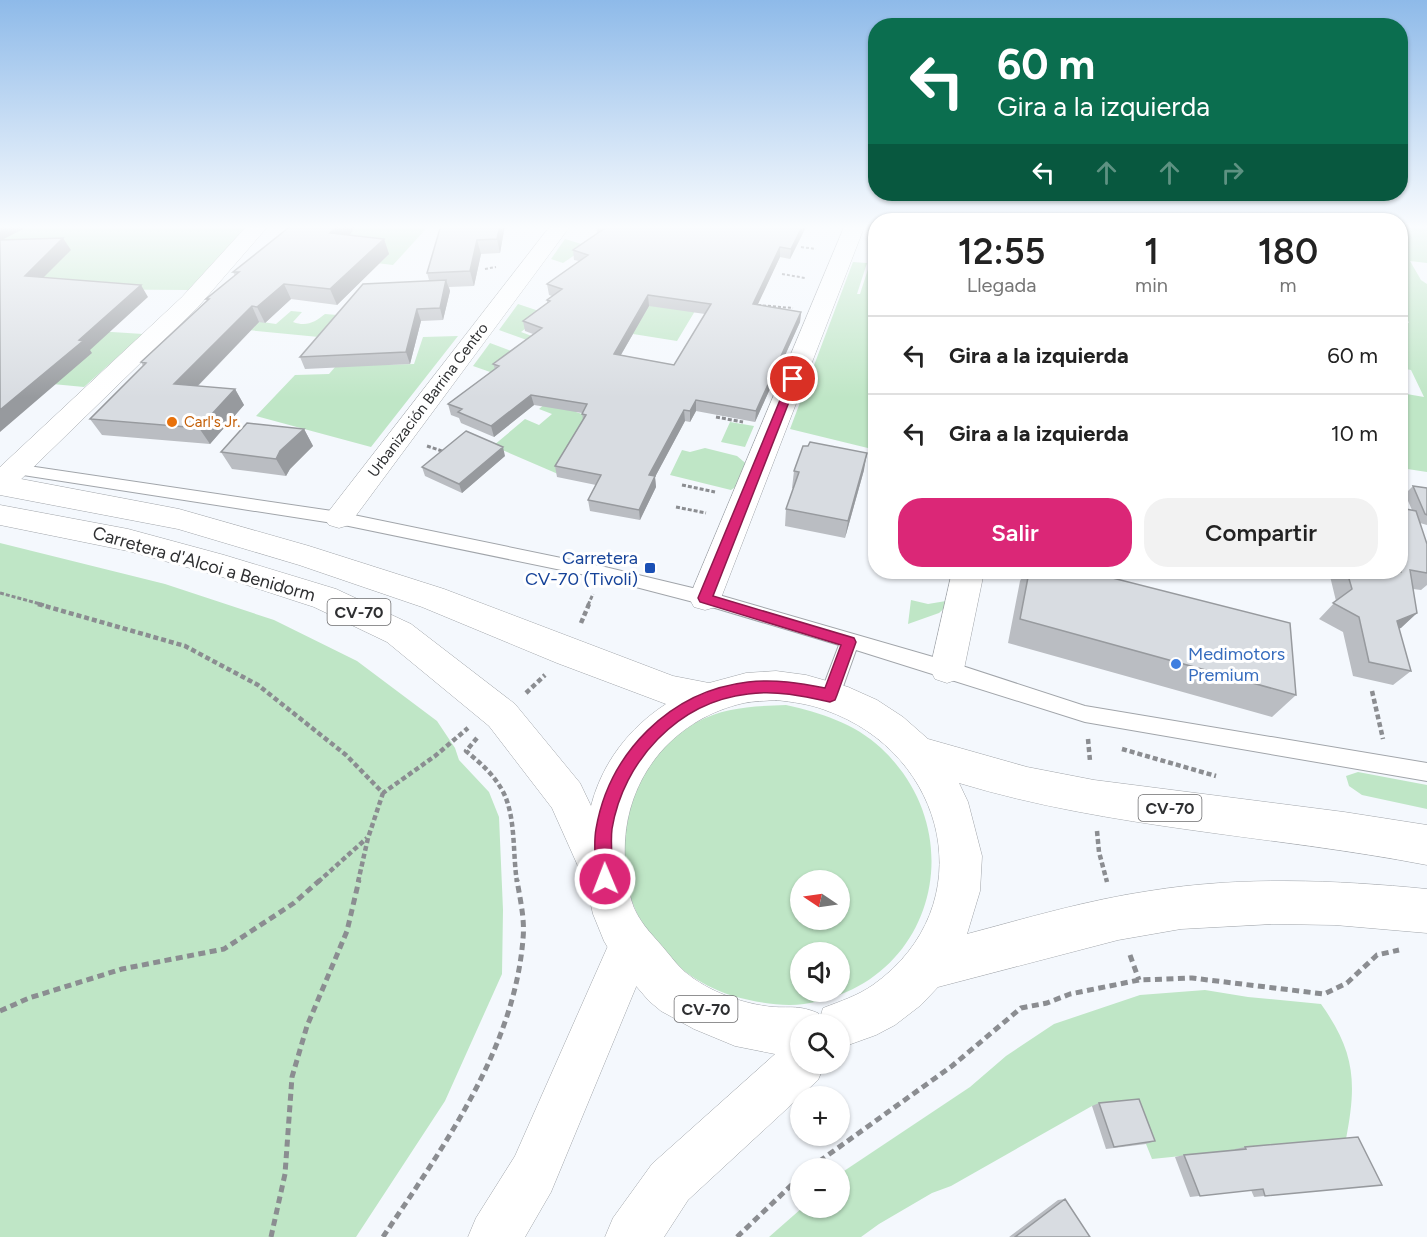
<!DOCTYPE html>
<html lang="es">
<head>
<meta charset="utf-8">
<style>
  :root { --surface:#fff; --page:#f2f2f2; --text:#222; --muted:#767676; --line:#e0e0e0; --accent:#db2777 }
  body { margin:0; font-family:Figtree,sans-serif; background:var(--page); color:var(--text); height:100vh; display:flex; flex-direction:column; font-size:22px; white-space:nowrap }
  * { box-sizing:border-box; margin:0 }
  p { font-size:20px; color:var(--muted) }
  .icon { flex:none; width:33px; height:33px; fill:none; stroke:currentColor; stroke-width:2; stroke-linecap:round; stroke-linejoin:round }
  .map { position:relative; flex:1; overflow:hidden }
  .sheet { position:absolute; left:868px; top:213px; width:540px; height:366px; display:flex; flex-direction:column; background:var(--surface); border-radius:24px; box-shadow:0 2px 4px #0004 }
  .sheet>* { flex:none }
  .guide { position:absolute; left:868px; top:18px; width:540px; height:183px; border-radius:24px; box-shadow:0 2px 4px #0004; background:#0b6e4f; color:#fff; overflow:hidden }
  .needle { width:39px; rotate:283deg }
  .tools { position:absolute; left:790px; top:870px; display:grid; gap:12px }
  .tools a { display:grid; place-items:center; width:60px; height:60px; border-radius:50%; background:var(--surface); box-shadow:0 2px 4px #0004; font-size:30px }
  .pin { position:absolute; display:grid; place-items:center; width:51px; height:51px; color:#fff; margin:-26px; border:3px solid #fff; border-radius:50%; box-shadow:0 2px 6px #0007 }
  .me { position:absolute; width:66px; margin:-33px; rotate:359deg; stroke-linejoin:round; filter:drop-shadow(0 0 4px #0008) }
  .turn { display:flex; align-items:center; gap:21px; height:126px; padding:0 30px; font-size:27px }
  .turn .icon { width:78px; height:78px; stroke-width:2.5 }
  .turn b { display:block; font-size:42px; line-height:51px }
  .lanes { display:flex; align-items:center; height:57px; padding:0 30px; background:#0003; justify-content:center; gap:30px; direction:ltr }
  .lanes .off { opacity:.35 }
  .eta { display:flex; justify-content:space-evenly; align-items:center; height:102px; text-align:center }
  .eta b { font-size:36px; font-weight:600; line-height:42px }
  .button { display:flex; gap:12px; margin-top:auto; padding:12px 30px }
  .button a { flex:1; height:69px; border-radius:24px; background:var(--accent); color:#fff; font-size:24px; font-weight:600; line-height:69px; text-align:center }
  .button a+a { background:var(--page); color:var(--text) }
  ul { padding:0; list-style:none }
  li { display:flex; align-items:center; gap:18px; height:78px; padding:0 30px; border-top:2px solid var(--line) }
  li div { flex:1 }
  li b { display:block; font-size:22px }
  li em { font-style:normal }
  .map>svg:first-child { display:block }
  .green { fill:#bfe6c6; fill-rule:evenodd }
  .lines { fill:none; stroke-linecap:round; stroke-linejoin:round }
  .service-casing { stroke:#a1a5aa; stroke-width:2 }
  .minor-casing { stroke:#a1a5aa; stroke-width:1 }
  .secondary-casing { stroke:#a1a5aa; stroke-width:1 }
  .primary-casing { stroke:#a1a5aa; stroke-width:1 }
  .path-far3 { stroke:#8b8d91; stroke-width:2; stroke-dasharray:3 2; stroke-linecap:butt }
  .path-far2 { stroke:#8b8d91; stroke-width:3; stroke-dasharray:4 2; stroke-linecap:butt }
  .path-far1 { stroke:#8b8d91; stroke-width:4.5; stroke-dasharray:5 3; stroke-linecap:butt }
  .path { stroke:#8b8d91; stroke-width:5; stroke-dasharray:7 4.5; stroke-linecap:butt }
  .service { fill:#fff; fill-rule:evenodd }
  .minor { fill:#fff; fill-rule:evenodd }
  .secondary { fill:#fff; fill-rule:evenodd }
  .primary { fill:#fff; fill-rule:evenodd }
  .wall { fill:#babdc2; fill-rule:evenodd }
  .shaded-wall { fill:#979a9e }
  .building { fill:#d8dce1; stroke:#979a9e; stroke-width:1.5; fill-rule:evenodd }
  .route { fill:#db2777; stroke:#8e194d; stroke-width:1.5 }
  .food-dot { fill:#e8710a; stroke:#fff; stroke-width:2 }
  .transit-dot { fill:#1a4fb4; stroke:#fff; stroke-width:2 }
  .shop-dot { fill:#3f7fe0; stroke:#fff; stroke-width:2 }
  .labels { text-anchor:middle; stroke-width:6; stroke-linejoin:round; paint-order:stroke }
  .far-street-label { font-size:15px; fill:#2e2f31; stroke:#fff }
  .far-food-label { font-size:15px; fill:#c56008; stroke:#fff; text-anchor:start }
  .shield { fill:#fff; stroke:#6d6d6f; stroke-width:1.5 }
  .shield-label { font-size:16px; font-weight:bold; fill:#2e2f31 }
  .transit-label { font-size:18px; fill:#164399; stroke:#fff; text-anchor:end }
  .street-label { font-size:18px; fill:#2e2f31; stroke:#fff }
  .shop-label { font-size:18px; fill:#366cbe; stroke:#fff; text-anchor:start }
</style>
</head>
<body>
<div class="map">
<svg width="1427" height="1237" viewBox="0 0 1427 1237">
  <rect width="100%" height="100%" fill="#f4f8fd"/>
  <path class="green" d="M31 225H248L191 290 35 289 0 242 4 231Z
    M277 225 356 227 361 225H427L424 231 393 265 326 257 294 226 275 227Z
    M1401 225H1427V263L1410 261 1421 280 1427 284V472L1401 468V393L1424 397 1411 370 1401 368V322L1409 323 1401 302Z
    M565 239 588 246 563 263 551 259Z
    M853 262 867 263 857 294H860L869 266 876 267V450L790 429Z
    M518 304 545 313 521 332 556 345 649 306H698L677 341 633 334 610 371 576 412 588 416 558 474 493 446 525 419 539 425 552 414 539 409 546 403 563 353 499 330Z
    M291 311 302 312 293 322C307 327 315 322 325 314L350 316 329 338 186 324 216 315 276 324Z
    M3 325 143 334 84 387 0 379Z
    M458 336 371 447 256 416 295 375 329 374 336 366 414 364 423 337Z
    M490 343 519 354 493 373 473 366Z
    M730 422 754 426 745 447 721 442Z
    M705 448 737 456 749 466 743 482 731 490 670 475 682 450 690 452Z
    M0 543 165 584 274 620 357 661 437 721 455 748 459 760 489 792 499 817 503 910 502 974 445 1101 356 1237H0Z
    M911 600 928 604 946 601 949 604 939 613 908 624Z
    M786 705C821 713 854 723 881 748 974 835 933 986 804 1004 781 1007 755 1002 733 996 608 956 579 791 697 722 724 707 756 706 786 705ZM801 880H840V920H801ZM801 952H840V992H801Z
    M1358 772 1427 785V809L1362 795 1349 786 1346 776Z
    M1205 990 1248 997 1321 1004C1355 1052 1357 1082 1346 1139L1152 1159 1146 1144 1092 1106 951 1186 932 1193 879 1224 861 1237H769L802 1208H840V1174L844 1171 970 1087 1006 1056 1054 1024 1140 995Z"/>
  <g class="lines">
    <defs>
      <path id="service" d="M15 464 339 512 605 567 705 591 947 661 1085 706 1427 763V781L1085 722 856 650 840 695 837 701 830 703 823 701 820 695 839 645 705 605 605 579 339 524 10 473 7 469Z"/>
      <path id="minor" d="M248 225H269L198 307 10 490 0 492V467L182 297Z
        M551 225H571L349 525 339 528 329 525 324 518 329 511Z
        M845 225H865L721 598 716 607 705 610 694 607 689 598Z
        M952 572H984L964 669 959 679 947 683 935 679 930 669Z"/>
      <path id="secondary" d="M631 924 647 930 653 946 551 1192 525 1237H468L476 1218 515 1156 615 930Z
        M801 1039V1064H825L818 1080 688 1200 664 1237H605L613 1218 652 1164 784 1046Z"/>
      <path id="primary" d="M0 475 179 509 309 546 444 589 673 676 709 683 746 673 776 671 806 675 848 687 877 700 903 717 928 739 1027 767 1094 780 1344 812 1427 825V865C1271 835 1111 829 959 783L968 802 982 856 980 891 967 934C1027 918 1088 900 1149 891 1241 876 1335 880 1427 889V933L1335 925 1274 924 1181 929 1118 940 938 987 921 1005 895 1025 876 1035 840 1048V1024H801V1054H775L735 1046 694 1029 661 1011 649 1001 618 965 604 941 593 914 586 884 552 808 489 726 387 642 314 607 219 576 128 551 0 525V505L128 529 224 555 336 589 411 624 515 704 580 783 591 806C602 763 629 728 666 704L557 663 422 607 299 565 178 529 0 495ZM776 700C793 702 809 704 825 710 948 753 984 906 873 985 857 996 841 1001 823 1008L820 1018 818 1013C798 1005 793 1008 773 1007 743 1004 709 992 685 972 678 966 673 959 667 952 655 937 642 926 634 908 626 887 624 863 625 841 629 772 677 718 744 703 754 701 765 701 776 700Z"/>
    </defs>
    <use href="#service" class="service-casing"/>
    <use href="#minor" class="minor-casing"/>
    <use href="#secondary" class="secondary-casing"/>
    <use href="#primary" class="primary-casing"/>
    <path class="path-far3" d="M801 247 816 249
      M485 269 496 267
      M782 274 805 278
      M758 305 793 308"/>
    <path class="path-far2" d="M716 417 743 422
      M427 446 445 452
      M682 485 715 492
      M676 507 706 513
      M0 593 44 605
      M588 605 593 594"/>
    <path class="path-far1" d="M38 604 185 646 258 685 346 755 383 793 435 756 468 728
      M581 623 589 604
      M1372 691 1383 739
      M526 693 545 675
      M477 738 466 751C478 761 490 771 499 785 517 811 512 851 517 882
      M1088 739 1090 761
      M1122 749 1216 776
      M1097 831 1099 852 1107 882
      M318 882 367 838
      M358 882 368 838 383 793"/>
    <path class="path" d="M1130 955 1139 980
      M0 1011 29 998 122 969 224 949 294 903 320 880
      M810 1168 952 1066 1021 1008 1047 1003 1070 994 1139 980 1192 978 1324 994 1347 983 1377 955 1399 950
      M271 1237 285 1174 292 1077 307 1026 347 931 359 880
      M383 1237C443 1147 514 1050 523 939 525 919 520 899 517 880
      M737 1237 801 1176"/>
    <use href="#service" class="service"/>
    <use href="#minor" class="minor"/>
    <use href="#secondary" class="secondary"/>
    <use href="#primary" class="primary"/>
  </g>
  <path class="wall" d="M441 225H505L500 253 481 254 474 286 449 287 450 291 443 320 421 321 410 364 305 369 300 357 429 280 427 273Z
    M596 225H807L790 259 780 257 757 305 801 312 800 322 755 422 696 411 690 422 685 421 655 477 656 487 640 520 590 511 588 500 596 485 557 477 555 466 583 420 582 413 534 405 494 437 461 423 459 418 451 415 448 404 495 369 493 364 533 334 525 331 523 321 547 303V300L552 296 549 295 547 284 579 261 574 260 573 250 598 233H597ZM649 306 705 314 674 365 621 355Z
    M349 235 384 239 389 254 337 305 291 299 265 323 259 322 198 386 235 389 244 405 210 444 102 435 90 419 143 366 141 362 208 301 206 299 235 276 233 272Z
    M304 429 313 446 290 469 286 476 232 469 221 452Z
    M505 456 462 493 425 476 422 467Z
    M864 470 845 538 785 526 786 509 794 489 792 488 794 471Z
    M1413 486 1427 488V525L1420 523 1427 544V585L1421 590 1413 589 1417 613 1399 629 1411 671 1393 685 1353 676 1343 632 1319 619 1336 601 1329 572H1401V508L1412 510 1405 494Z
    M1025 572H1089L1296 695 1272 717 1008 643 1020 581Z
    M1099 1103 1155 1141 1146 1144 1106 1149 1092 1106Z
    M1245 1147 1382 1185 1254 1197 1251 1190 1190 1197 1175 1157 1184 1155 1235 1150V1149Z
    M1065 1199 1090 1237H1009L1058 1200Z"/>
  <path class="shaded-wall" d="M1 225H31L0 241V226Z
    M339 225H357L345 241 330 233Z
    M500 225H505L500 253 497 239Z
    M803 225H807L790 259 791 249Z
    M63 238 71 250 33 288 25 276Z
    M384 239 389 254 337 305 330 289Z
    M477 240 481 254 474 286 470 271Z
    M780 247V257L753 315V304Z
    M446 280 450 291 443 320 440 308Z
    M284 284 291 299 265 323 257 307Z
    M141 285 148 297 90 350 92 353 0 432V410Z
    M648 295 649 306 615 365 614 354Z
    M252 306 259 322 184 400 174 384Z
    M417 309 421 321 410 364 406 352Z
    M801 312 800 322 755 422 756 411Z
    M235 389 244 405 210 444 199 428Z
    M531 395 534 405 494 437 491 426Z
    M696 400V411L690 422V411Z
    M684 410 685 421 655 477 656 487 640 520 639 510 649 475Z
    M304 429 313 446 290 469 286 476 276 459 280 451Z
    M503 447 505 456 462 493 459 484Z
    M867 453 864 470 845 538 848 521Z
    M1417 613 1401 628 1381 636 1397 621Z"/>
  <path class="building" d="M292 225H339L330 233 384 239 330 289 284 284 257 307 252 306 174 384 235 389 199 428 90 419 146 363 141 362 209 299H206L239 272H233Z
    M441 225H500L497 239 477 240 470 271 427 273Z
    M604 225H803L791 249 780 247 753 304 801 312 756 411 696 400 690 411 684 410 649 475 655 476 639 510 588 500 601 475 555 466 586 415 582 414 587 404 531 395 491 426 458 412 462 409 448 404 499 366 493 364 542 328 523 321 550 301 547 300 562 289 547 284 588 255 573 250 608 226ZM648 295 711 304 674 365 614 354Z
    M63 238 25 276 141 285 79 340 83 341 0 410V240Z
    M446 280 440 308 417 309 406 352 300 357 363 284Z
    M247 423 304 429 280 451 276 459 221 452Z
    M466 431 503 447 459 484 422 467Z
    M810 442 867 453 848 521 786 509 799 472 794 471 803 446H808Z
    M1413 486 1427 488V515L1425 514Z
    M1401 508 1416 511 1427 544V573L1410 570 1417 613 1397 621 1411 671 1369 662 1359 617 1333 603 1352 589 1347 572H1401V559H1403L1401 553Z
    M1029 572H1089L1290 623 1296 695 1020 619Z
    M1139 1099 1155 1141 1114 1147 1099 1103Z
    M1358 1137 1382 1185 1265 1196 1263 1189 1200 1196 1184 1155 1246 1149 1245 1147Z
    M1065 1199 1090 1237H1015Z"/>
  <linearGradient id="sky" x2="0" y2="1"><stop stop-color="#8ebae9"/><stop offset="0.57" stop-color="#fafcfe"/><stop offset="1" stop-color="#fafcfe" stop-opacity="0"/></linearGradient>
  <rect width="1427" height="398" fill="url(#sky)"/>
  <path class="route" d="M790 376 798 379 713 596 854 638 856 642 837 695 835 700 830 702C803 696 776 690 748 694 678 702 623 761 612 829 610 845 613 863 613 879L611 886 605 888 599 886 596 879C596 863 593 845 596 829 609 753 670 691 748 682 775 679 800 683 825 688L841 645 700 602 698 598Z"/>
  <circle class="food-dot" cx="172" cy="422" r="6"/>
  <rect class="transit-dot" x="644" y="562" width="12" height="12" rx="3"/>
  <circle class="shop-dot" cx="1176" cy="664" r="6"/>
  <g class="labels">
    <g class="far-street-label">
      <text transform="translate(428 400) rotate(-53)" y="5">Urbanización Barrina Centro</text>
    </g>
    <g class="far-food-label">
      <text x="184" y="427">Carl's Jr.</text>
    </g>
    <g class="shield">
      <rect x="327.5" y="599" width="63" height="26" rx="4.5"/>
      <rect x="1138.5" y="795" width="63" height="26" rx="4.5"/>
      <rect x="674.5" y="996" width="63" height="26" rx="4.5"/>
    </g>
    <g class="shield-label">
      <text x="359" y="618">CV-70</text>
      <text x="1170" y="814">CV-70</text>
      <text x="706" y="1015">CV-70</text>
    </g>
    <g class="transit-label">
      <text x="638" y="564">Carretera<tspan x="638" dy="21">CV-70 (Tivoli)</tspan></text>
    </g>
    <g class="street-label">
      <text transform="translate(204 564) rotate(16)" y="6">Carretera d'Alcoi a Benidorm</text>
    </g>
    <g class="shop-label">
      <text x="1188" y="660">Medimotors<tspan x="1188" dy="21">Premium</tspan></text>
    </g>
  </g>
</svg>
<div class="tools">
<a><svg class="needle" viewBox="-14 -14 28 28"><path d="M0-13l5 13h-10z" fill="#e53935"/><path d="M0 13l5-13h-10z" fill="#767676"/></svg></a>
<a><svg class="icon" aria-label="sound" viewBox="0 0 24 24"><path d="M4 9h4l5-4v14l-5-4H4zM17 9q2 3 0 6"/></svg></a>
<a><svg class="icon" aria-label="search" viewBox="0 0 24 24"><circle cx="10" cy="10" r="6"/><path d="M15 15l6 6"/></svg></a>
<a>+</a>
<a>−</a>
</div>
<div class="pin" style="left:793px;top:379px;background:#d93025"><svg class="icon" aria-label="arrive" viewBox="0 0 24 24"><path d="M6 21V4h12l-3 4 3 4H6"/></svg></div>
<svg class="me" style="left:605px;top:879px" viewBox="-20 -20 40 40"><circle r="17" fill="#db2777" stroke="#fff" stroke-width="3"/><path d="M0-11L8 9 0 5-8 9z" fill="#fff"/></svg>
<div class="guide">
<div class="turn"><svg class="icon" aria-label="left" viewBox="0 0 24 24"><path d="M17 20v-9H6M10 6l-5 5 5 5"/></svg><div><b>60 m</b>Gira a la izquierda</div></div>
<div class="lanes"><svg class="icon" aria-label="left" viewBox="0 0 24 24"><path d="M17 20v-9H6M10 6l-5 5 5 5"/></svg><svg class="icon off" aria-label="ahead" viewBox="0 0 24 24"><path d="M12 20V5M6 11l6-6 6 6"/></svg><svg class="icon off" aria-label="ahead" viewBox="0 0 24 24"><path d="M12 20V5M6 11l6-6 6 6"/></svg><svg class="icon off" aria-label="right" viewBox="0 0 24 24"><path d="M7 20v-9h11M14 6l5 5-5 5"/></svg></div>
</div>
<section class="sheet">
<div class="eta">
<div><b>12:55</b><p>Llegada</p></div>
<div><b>1</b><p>min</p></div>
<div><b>180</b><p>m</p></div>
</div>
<ul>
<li><svg class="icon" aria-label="left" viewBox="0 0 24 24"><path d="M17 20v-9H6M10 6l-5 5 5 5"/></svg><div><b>Gira a la izquierda</b></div><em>60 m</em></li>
<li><svg class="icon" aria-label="left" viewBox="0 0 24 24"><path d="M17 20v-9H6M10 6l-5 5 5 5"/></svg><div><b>Gira a la izquierda</b></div><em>10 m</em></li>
</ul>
<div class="button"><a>Salir</a><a>Compartir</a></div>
</section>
</div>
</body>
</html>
